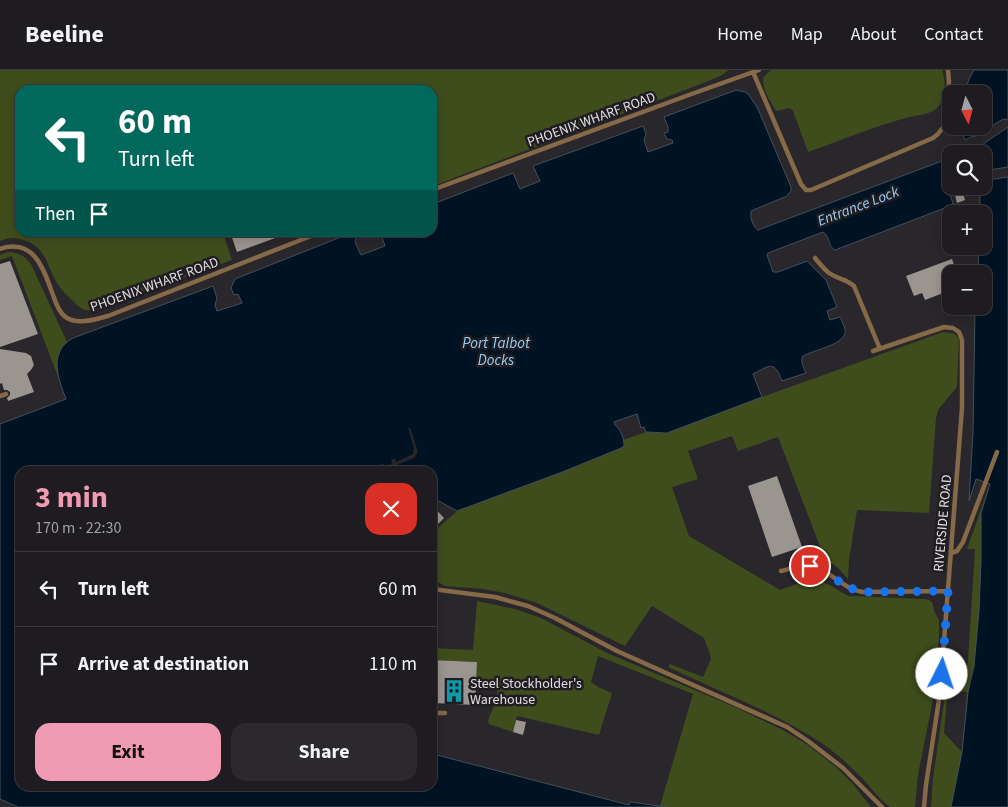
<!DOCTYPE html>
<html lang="en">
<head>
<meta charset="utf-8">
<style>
  :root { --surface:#1f1c21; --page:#2c292e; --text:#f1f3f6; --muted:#a1a1a5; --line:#3c3a3f; --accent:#f19ab3 }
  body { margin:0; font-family:"Source Sans 3",sans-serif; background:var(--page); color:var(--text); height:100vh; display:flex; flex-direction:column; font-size:19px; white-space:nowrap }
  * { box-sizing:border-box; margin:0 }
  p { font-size:16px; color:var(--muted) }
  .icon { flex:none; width:28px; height:28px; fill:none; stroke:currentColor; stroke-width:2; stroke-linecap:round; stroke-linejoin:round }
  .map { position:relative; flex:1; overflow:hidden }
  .side { position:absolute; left:15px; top:396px; width:422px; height:325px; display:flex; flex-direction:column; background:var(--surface); border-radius:15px; box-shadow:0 2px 12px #0003,0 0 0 1px var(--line) }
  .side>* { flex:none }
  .guide { position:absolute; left:15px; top:15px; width:422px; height:152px; border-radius:15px; box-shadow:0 2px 12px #0003,0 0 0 1px var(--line); background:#00695c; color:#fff; overflow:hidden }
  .needle { width:32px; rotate:174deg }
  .controls { position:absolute; left:942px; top:15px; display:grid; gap:10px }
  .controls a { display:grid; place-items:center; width:50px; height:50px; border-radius:10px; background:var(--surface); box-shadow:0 2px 12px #0003,0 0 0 1px var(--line); font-size:25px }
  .pin { position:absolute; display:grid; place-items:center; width:42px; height:42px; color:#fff; margin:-21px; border:2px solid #fff; border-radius:50%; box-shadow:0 1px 5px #0007 }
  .me { position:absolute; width:55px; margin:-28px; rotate:4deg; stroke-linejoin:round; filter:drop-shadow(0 0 4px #0008) }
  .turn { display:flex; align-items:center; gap:18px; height:105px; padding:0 20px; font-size:22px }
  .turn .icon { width:65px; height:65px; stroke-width:2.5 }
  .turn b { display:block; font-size:35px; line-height:42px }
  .then { display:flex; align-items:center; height:48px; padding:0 20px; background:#0003; gap:10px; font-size:19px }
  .round { display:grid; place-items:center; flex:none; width:52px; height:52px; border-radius:15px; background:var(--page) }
  .summary { display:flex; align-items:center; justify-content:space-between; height:85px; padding:0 20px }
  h1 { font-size:30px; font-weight:700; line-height:38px; color:var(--accent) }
  .button { display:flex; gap:10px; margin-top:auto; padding:10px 20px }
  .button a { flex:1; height:58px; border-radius:15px; background:var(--accent); color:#111; font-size:20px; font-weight:700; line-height:58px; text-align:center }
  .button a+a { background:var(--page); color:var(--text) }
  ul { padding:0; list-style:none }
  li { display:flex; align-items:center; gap:15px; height:75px; padding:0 20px; border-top:1px solid var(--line) }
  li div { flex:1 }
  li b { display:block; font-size:19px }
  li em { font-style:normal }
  header { display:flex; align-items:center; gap:30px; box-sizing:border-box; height:70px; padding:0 25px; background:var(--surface); border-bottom:1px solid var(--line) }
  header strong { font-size:24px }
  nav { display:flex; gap:28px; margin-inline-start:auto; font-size:18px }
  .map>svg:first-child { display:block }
  .green { fill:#3f4d1c; fill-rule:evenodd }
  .water { fill:#001323; stroke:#43505c }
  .pier { fill:#29262c }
  .building { fill:#9b958f }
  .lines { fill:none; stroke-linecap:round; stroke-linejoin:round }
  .service { stroke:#866947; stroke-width:4.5 }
  .route { stroke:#1a73e8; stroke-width:9; stroke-dasharray:0 16.2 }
  .labels { text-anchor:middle; stroke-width:5; stroke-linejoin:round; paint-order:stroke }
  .street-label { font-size:14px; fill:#e0dee1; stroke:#201d22 }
  .poi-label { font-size:14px; fill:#e0dee1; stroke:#201d22; text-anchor:start }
  .water-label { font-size:15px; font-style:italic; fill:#94cff9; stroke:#201d22 }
</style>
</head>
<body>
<header>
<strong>Beeline</strong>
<nav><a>Home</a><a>Map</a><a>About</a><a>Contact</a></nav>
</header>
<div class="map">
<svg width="1008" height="737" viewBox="0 0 1008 737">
  <rect width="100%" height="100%" fill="#29262c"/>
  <path class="green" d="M0 0H729L720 6 706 12 433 116 432 20H20V162L223 163 232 190 95 240C83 242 80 238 72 230 67 225 62 221 59 216 47 199 48 179 26 171 14 167 11 167 0 171Z
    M771 0H942C946 11 946 27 938 37 932 44 919 45 910 47 875 56 842 70 808 82L793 41 790 38 776 41C769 29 763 21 763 8Z
    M1008 107V468L961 737H931L933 708 946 618H960L968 591 975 479H967L990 414 976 409 969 431 973 362 975 239V236H984V204H978L979 176H984V144H980V116H984V114L994 109ZM952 621 967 622 964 670 962 682 944 663 947 627 949 623Z
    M8 182C18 182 25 186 31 194L67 272C55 282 57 298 60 312L12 186 0 190V185Z
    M943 262 955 264 959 269 957 317 942 335 938 340 936 348 929 443 857 440 849 490 848 509C841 502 836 493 826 492L778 367 738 381 732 366 688 381 698 409 672 417 689 466 780 520C795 515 811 506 827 514 835 517 841 523 849 526L924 529 929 530 932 532 935 543 939 550V568L932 634 918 705 915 737H890C878 729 871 717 861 707 849 695 836 683 823 674 775 642 720 622 668 597L670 594 703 607 711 589 710 584 704 568 652 536 625 576 537 533 505 523 483 519 445 516 436 511 433 508 432 463 457 441 565 401 619 379 624 376 623 370 646 362 667 363 762 327Z
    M477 531 515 539 541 548 607 583 735 637 783 660 808 675 837 698 852 713 871 737H667L660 736 693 624 598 586 591 612 598 617 612 623 599 665 517 646 513 662 489 654 488 651C490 642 505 621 492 614 487 612 481 611 476 610L477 592 433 590V578L473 580Z"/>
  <path class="water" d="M974 0H1008V50L1003 49 974 67 973 66 965 70 960 56H984V24H964L969 9Z
    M736 20 745 22 749 25 758 39 791 117V121L787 126 751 141C750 148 753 157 758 160L950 88 949 85 951 84V114L949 115 947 118 953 133 950 136 835 180C828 177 830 166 823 162L768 183 767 185 773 202H778L807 191 826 210 837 237 827 241 830 250 840 247C842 252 846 258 845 263 843 275 813 280 803 286 800 292 804 298 806 303L782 311C774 290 771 295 753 304L762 327 667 363 646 362 644 357 641 358 637 344 614 352 615 355C621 359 624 369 624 376L621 378 565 401 457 441 435 429 433 421 432 401H20V716H432L433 684 629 735 630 732 667 737H18L0 729V354L66 329C58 308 48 282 73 268L213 216 217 228 215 235 217 241 242 233 238 224 234 225 231 218 235 209 351 163H358L355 172 361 185 385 176 381 164 385 163 432 162 433 134 513 103 520 119 540 111 533 96 643 56 646 64 644 70 648 82 673 73 672 70 667 69 664 63 668 62V57L664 47Z
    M1008 57V97L989 100 984 102V84H952L961 80 963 83 979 77Z
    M1008 107V737H951L962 682 968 622 974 596 979 541 981 492V443L990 414 976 409 969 431 973 362 975 239V236H984V204H978L979 176H984V144H980V116H984V114L994 109Z"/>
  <path class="pier" d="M408 358H410L417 379V384L414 388 382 401H372L380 398 379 396 382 393 385 396 392 394 391 390 395 388 396 392 413 384 414 378Z"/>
  <path class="building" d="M963 123 965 130 957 133 955 125Z
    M230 162H288L289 163 237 182Z
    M952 189 957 204H951V220L925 230 922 223 914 226 906 206Z
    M10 191 38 264 0 277V194Z
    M0 279 26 283 31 286 34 295 31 300 27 304 34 322 8 331 7 328 10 325V322L7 320H4L2 313 0 314Z
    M777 406 802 477 772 487 748 416Z
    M432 435 444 448 437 455 432 451Z
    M432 590 477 592 475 635 432 633Z
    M516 650 526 652 523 665 513 662Z"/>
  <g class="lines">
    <path class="service" d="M753 2 801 114 806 120H811L933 68 938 64 944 56 949 12 948 0
      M432 120 686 26 759 0
      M0 179C34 167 44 200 53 225 56 233 59 243 67 248 79 255 96 249 108 246L321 162
      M815 188C819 193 824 199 829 203 838 209 846 209 854 216L880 279
      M873 281 944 257 953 258 959 262 962 270V338L940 623 926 715 924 737
      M0 326 6 324
      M951 483 957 481 963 472 997 382
      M781 501C790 499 800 495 809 496 829 498 842 519 862 522L948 521
      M432 519 495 527 528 536 555 548 617 581 787 657 808 671 843 698 882 737
      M432 643H445"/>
  </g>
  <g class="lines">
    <path class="route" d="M810 496C832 501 842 521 868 522L948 521 942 604"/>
  </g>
  <defs>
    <symbol id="building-bare" viewBox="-9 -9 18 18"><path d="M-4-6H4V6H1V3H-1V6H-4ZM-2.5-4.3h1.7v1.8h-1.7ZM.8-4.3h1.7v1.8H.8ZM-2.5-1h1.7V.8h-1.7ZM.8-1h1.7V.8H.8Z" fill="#0f9aa8" stroke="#201d22" stroke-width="2.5" paint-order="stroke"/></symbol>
  </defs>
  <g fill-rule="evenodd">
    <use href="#building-bare" x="438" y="605" width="32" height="32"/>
  </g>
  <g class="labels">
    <g class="street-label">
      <text transform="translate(591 49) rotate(-20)" y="5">PHOENIX WHARF ROAD</text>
      <text transform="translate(154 214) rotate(-20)" y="5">PHOENIX WHARF ROAD</text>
      <text transform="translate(942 453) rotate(-85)" y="5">RIVERSIDE ROAD</text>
    </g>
    <g class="poi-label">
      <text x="470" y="618">Steel Stockholder's<tspan x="470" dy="16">Warehouse</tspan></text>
    </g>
    <g class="water-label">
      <text transform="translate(858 136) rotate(-21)" y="5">Entrance Lock</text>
      <text x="496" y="278">Port Talbot<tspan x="496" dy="17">Docks</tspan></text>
    </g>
  </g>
</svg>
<div class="controls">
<a><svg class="needle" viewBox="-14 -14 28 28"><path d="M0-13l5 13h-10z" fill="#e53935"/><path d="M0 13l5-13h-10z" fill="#a1a1a5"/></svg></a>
<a><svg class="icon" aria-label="search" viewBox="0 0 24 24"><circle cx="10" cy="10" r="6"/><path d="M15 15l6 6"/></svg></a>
<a>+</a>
<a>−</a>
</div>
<div class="pin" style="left:810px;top:496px;background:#d93025"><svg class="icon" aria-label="arrive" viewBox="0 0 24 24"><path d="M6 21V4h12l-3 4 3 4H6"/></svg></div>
<svg class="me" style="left:942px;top:604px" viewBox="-20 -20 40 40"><circle r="19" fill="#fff"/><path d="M0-13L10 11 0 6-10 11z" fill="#1a73e8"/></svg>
<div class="guide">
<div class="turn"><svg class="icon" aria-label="left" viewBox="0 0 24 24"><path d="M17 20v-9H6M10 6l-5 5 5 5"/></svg><div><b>60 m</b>Turn left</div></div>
<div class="then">Then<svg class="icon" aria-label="arrive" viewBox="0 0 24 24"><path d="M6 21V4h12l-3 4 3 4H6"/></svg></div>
</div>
<section class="side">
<div class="summary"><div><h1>3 min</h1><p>170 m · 22:30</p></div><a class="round" style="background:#d93025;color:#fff"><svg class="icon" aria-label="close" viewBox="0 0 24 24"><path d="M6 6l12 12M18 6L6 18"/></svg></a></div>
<ul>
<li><svg class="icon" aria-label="left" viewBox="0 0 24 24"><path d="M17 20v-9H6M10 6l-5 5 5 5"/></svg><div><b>Turn left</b></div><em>60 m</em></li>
<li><svg class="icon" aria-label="arrive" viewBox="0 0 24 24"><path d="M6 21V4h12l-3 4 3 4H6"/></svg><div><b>Arrive at destination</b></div><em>110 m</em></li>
</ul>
<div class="button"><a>Exit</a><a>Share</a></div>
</section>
</div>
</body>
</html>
